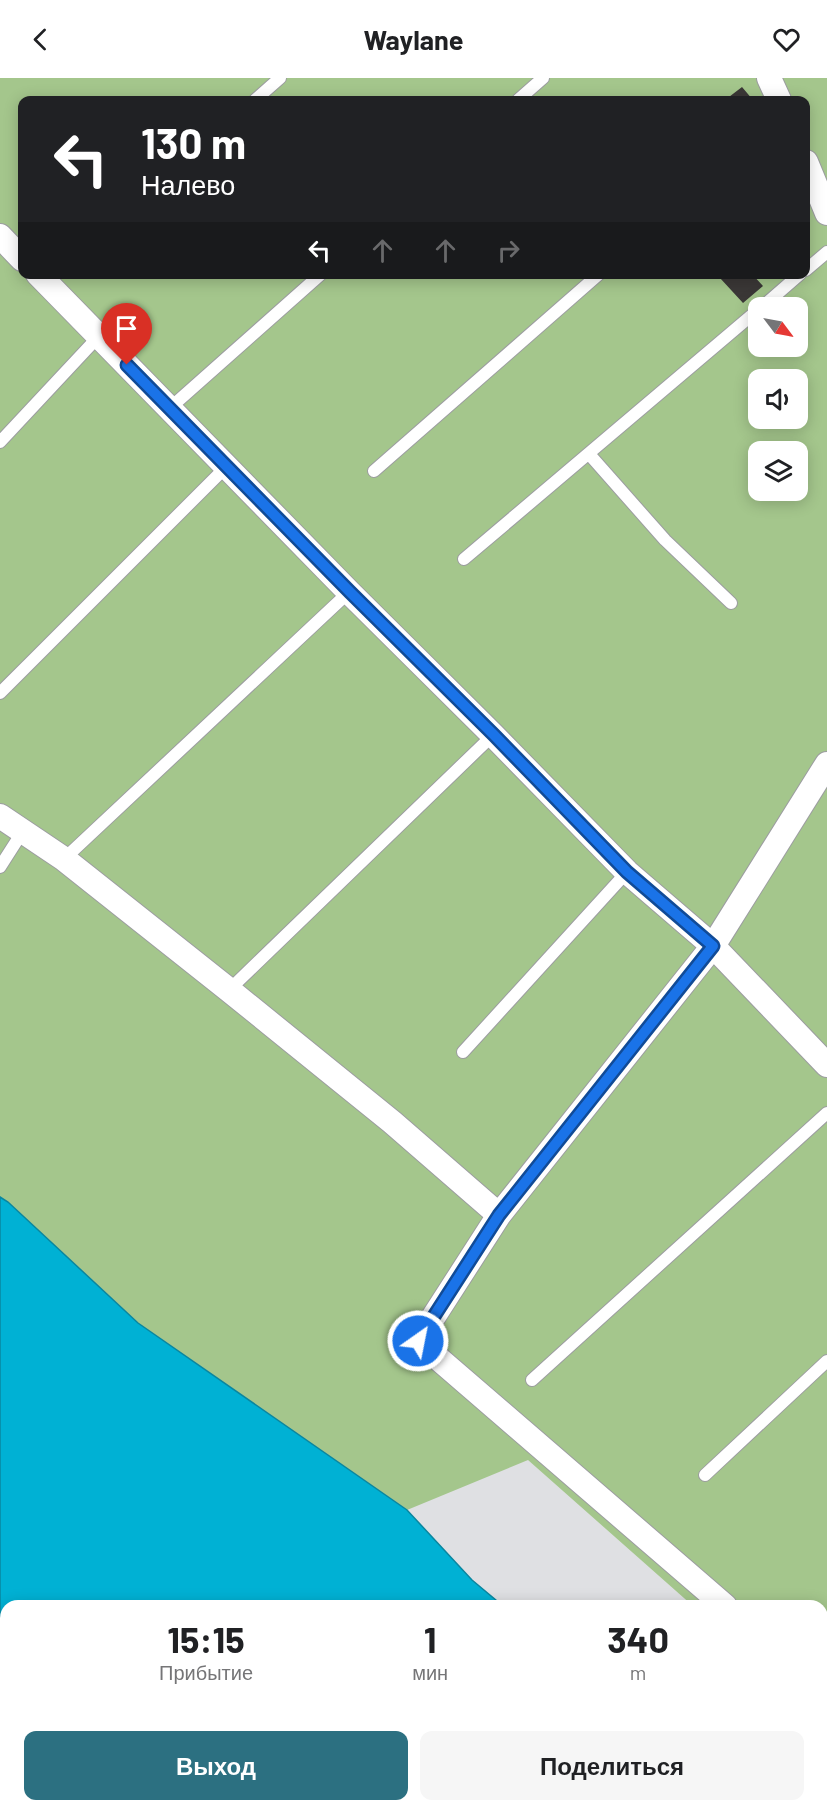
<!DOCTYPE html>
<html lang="ru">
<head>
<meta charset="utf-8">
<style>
  :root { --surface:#fff; --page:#f6f6f6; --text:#202124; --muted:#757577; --accent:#2c7081 }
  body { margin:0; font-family:Barlow,sans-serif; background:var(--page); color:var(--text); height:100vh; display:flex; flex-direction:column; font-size:22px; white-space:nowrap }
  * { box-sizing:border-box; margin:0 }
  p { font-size:20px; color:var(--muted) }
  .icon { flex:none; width:33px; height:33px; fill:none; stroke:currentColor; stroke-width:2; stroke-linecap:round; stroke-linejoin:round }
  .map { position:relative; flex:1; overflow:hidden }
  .sheet { position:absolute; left:0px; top:1522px; width:828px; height:212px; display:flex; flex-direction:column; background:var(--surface); border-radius:18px 18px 0 0; box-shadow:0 3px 15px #0003 }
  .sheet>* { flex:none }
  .banner { position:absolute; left:18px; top:18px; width:792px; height:183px; border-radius:12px; box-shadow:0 3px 15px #0003; background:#202124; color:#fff; overflow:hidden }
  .needle { width:39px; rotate:122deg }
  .buttons { position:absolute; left:748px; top:219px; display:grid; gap:12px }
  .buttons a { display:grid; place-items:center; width:60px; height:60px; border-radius:12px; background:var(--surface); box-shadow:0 3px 15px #0003; font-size:30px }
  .pin { position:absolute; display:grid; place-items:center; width:51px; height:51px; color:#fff; margin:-62px -26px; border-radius:50% 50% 50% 0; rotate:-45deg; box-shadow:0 0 6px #0007 }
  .pin .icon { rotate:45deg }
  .me { position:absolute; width:66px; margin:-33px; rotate:33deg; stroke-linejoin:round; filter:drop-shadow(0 0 4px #0008) }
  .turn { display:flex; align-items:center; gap:21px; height:126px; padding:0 24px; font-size:27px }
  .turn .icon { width:78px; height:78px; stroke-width:2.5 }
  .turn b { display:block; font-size:42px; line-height:51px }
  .lanes { display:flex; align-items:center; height:57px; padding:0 24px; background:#0003; justify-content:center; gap:30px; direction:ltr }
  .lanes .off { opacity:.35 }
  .eta { display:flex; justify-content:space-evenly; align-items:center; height:102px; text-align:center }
  .eta b { font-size:36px; font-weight:700; line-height:42px }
  .button { display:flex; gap:12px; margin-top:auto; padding:12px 24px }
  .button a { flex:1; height:69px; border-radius:12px; background:var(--accent); color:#fff; font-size:24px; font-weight:700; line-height:69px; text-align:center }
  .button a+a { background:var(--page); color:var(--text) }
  header { display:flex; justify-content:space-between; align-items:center; height:78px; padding:0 24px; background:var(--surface); font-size:27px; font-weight:700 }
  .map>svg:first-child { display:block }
  .green { fill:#a4c68c; fill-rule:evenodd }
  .water { fill:#00b1d4; stroke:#0a869f; stroke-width:1.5 }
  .building { fill:#3b3837 }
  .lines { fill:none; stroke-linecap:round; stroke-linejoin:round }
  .service-casing { stroke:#9c9da0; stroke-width:14 }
  .minor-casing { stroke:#9c9da0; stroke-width:26 }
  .service { stroke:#fff; stroke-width:12 }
  .minor { stroke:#fff; stroke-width:24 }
  .route-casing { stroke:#114b97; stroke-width:15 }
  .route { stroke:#1a73e8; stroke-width:10 }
</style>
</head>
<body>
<header><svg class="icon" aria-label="back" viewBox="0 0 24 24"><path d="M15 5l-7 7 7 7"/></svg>Waylane<svg class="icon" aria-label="heart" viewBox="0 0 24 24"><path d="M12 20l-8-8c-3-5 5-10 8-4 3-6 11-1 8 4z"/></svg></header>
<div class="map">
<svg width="827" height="1733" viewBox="0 0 827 1733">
  <rect width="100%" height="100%" fill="#dfe0e3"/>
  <path class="green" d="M0 0H827V1648L822 1643V1528H693L528 1382 407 1432 138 1245 8 1124 0 1119ZM22 22H806V196H22ZM759 230H798V268H759ZM759 302H798V340H759ZM759 374H798V412H759Z"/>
  <path class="water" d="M0 1119 8 1124 138 1245 407 1432 472 1502 503 1528H6V1705L0 1701Z
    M36 1728H709L712 1733H42Z"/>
  <path class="building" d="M742 9 753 22H725Z
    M723 196H752L763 208 743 225 720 200Z"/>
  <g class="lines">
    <defs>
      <path id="service" d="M255 22 280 0
        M518 22 543 0
        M806 192 827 174
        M761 230 800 196
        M170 330 321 196
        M0 364 99 258
        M589 376 665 462 731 525
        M374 393 599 196
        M464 481 759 231
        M0 615 227 388
        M64 781 349 514
        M0 789 23 753
        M229 912 493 657
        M463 974 627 794
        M532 1302 827 1035
        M705 1397 827 1283"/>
      <path id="minor" d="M769 0 779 22
        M806 84 827 135
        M0 158 22 181
        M38 196 349 514 493 657 627 794 713 868 827 987
        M0 738 64 781 229 912 392 1044 499 1137
        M725 1528 418 1263 499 1137 713 868 827 686
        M822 1613 827 1617"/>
    </defs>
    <use href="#service" class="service-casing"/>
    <use href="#minor" class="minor-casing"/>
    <use href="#service" class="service"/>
    <use href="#minor" class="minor"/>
  </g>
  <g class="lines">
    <defs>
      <path id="route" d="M127 287 350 514 494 657 627 794 713 868 499 1137 418 1263"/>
    </defs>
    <use href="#route" class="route-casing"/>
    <use href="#route" class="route"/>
  </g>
</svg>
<div class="buttons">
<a><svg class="needle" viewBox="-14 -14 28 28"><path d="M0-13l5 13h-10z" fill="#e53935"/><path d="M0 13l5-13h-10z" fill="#757577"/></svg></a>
<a><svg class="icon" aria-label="sound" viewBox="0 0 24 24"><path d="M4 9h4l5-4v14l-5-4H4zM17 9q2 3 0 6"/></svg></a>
<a><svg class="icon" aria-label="layers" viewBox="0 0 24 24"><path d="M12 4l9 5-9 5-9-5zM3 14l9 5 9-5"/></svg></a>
</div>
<div class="pin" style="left:127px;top:287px;background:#d93025"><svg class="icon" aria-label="arrive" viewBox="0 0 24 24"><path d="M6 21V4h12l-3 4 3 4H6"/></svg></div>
<svg class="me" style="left:418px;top:1263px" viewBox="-20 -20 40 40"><circle r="17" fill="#1a73e8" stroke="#fff" stroke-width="3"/><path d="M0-11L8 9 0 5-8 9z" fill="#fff"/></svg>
<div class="banner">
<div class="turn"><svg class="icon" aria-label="left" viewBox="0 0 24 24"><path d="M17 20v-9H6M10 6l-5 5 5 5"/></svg><div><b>130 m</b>Налево</div></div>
<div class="lanes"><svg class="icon" aria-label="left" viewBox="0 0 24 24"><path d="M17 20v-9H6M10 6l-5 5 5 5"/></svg><svg class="icon off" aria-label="ahead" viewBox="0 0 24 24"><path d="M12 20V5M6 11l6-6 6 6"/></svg><svg class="icon off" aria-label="ahead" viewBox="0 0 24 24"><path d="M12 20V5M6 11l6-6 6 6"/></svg><svg class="icon off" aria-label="right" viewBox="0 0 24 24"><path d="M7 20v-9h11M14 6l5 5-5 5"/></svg></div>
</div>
<section class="sheet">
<div class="eta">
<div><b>15:15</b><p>Прибытие</p></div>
<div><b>1</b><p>мин</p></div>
<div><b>340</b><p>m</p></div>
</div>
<div class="button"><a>Выход</a><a>Поделиться</a></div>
</section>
</div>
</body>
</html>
